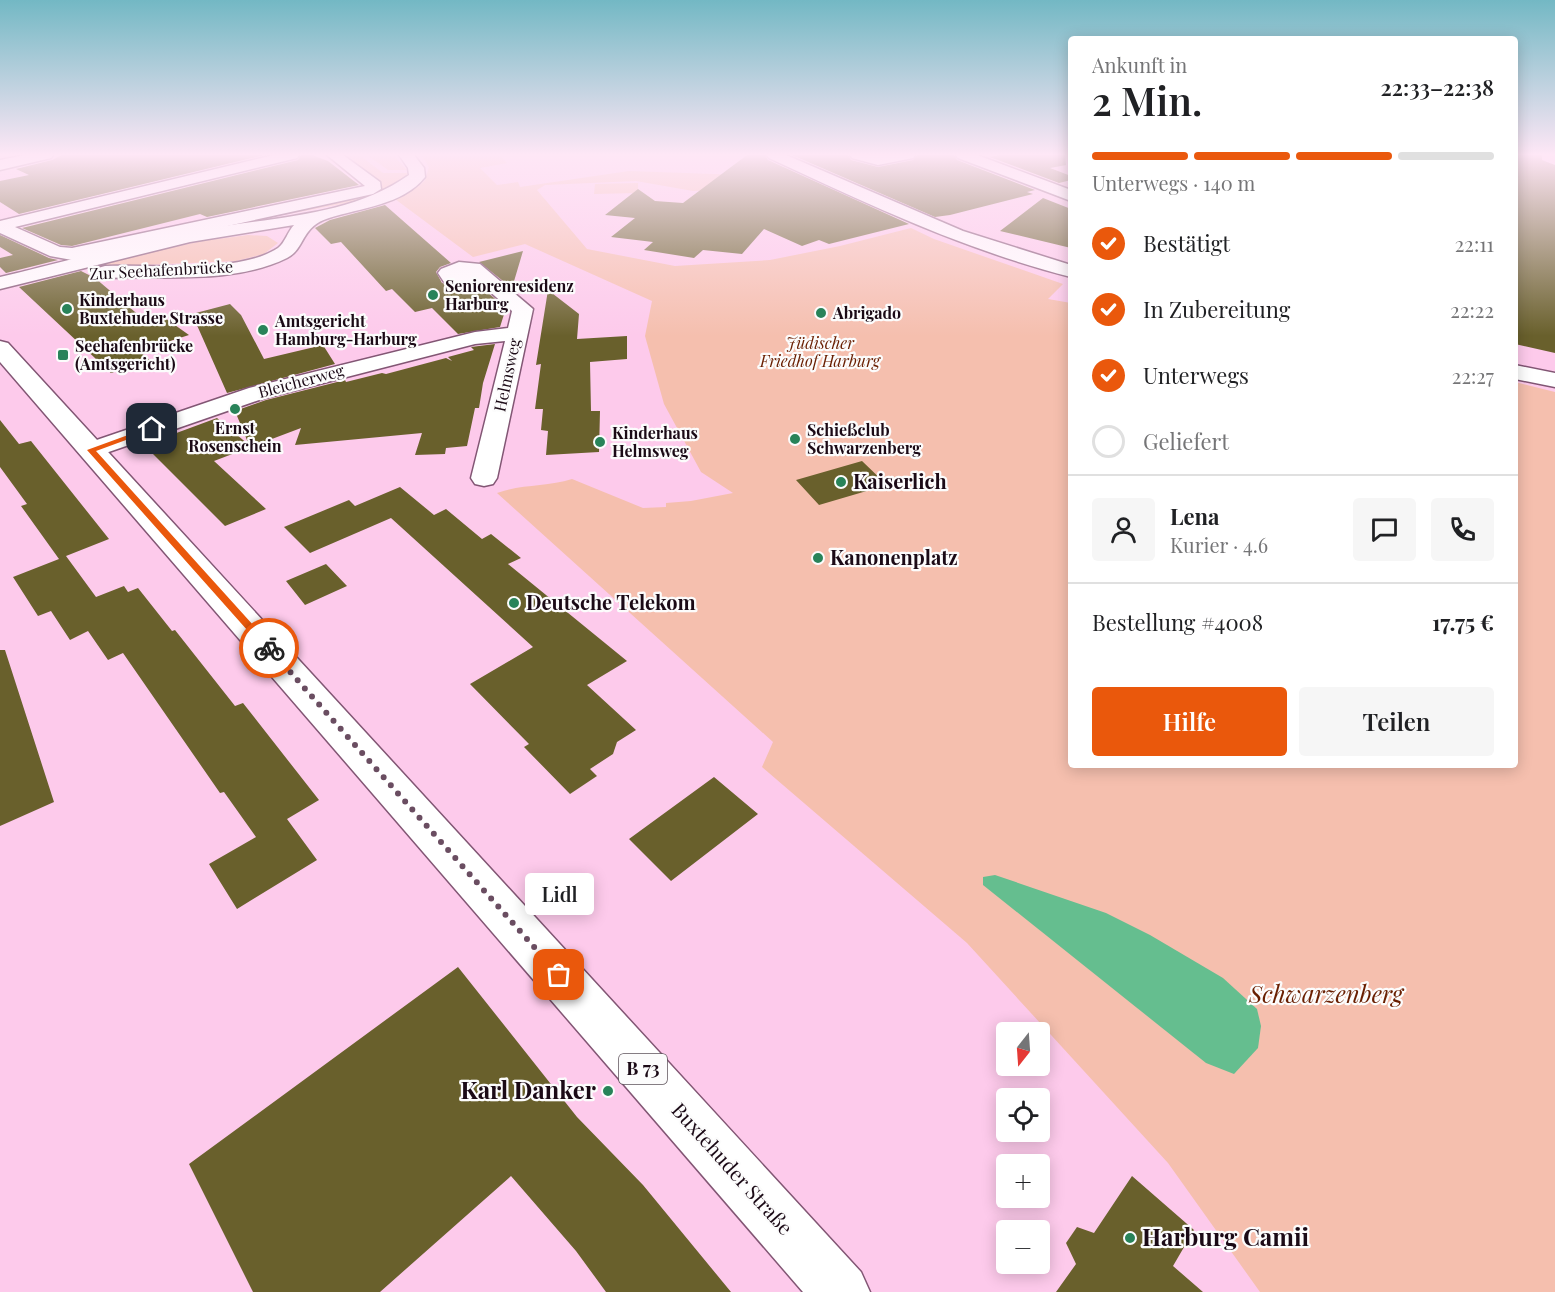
<!DOCTYPE html>
<html lang="de">
<meta charset="utf-8">
<style>
:root{--surface:#fff;--page:#f6f6f6;--text:#202124;--muted:#757577;--line:#e0e0e0;--accent:#ea580c}
body{margin:0;font-family:"Playfair Display",serif;background:var(--page);color:var(--text);height:100vh;display:flex;flex-direction:column;font-size:22px;white-space:nowrap}
*{box-sizing:border-box;margin:0}
p{font-size:20px;color:var(--muted)}
.icon{flex:none;width:33px;height:33px;fill:none;stroke:currentColor;stroke-width:2;stroke-linecap:round;stroke-linejoin:round}
.map{position:relative;flex:1;overflow:hidden}
.details{position:absolute;left:1068px;top:36px;width:450px;height:732px;display:flex;flex-direction:column;background:var(--surface);border-radius:6px;box-shadow:0 3px 15px #0003}
.details>*{flex:none}
.needle{width:39px;rotate:197deg}
.fabs{position:absolute;left:996px;top:1022px;display:grid;gap:12px}
.fabs a{display:grid;place-items:center;width:54px;height:54px;border-radius:6px;background:var(--surface);box-shadow:0 3px 15px #0003;font-size:30px}
.pin{position:absolute;display:grid;place-items:center;width:51px;height:51px;color:#fff;margin:-26px;border-radius:12px;box-shadow:0 3px 9px #0006}
.courier{position:absolute;display:grid;place-items:center;width:60px;height:60px;margin:-30px;border:4px solid #ea580c;border-radius:50%;background:#fff;color:#222;box-shadow:0 2px 8px #0007}
.bubble{position:absolute;height:42px;border-radius:6px;background:var(--surface);box-shadow:0 3px 15px #0003;font-size:20px;font-weight:600;line-height:42px;text-align:center}
.summary em{font-style:normal;font-weight:600}
.summary div{display:flex;flex-direction:column-reverse}
.summary{display:flex;align-items:center;justify-content:space-between;height:102px;padding:0 24px}
h1{font-size:39px;font-weight:600;line-height:45px}
.bar{display:grid;grid-template-columns:repeat(4,1fr);gap:9px 6px;align-content:center;height:72px;padding:0 24px}
.bar i{height:8px;border-radius:4px;background:var(--line)}
.bar .on{background:var(--accent)}
.bar p{grid-column:span 4}
.line{display:flex;align-items:center;gap:15px;padding:0 24px;border-top:2px solid var(--line)}
.line div{flex:1}
.round{display:grid;place-items:center;flex:none;width:63px;height:63px;border-radius:6px;background:var(--page)}
ol{padding:0 24px;list-style:none}
li{display:flex;align-items:center;gap:18px;height:66px}
li p{margin-inline-start:auto}
li .icon{padding:6px;border-radius:50%;background:var(--accent);color:#fff;stroke-width:4}
li:last-child{color:var(--muted)}
li i{width:33px;height:33px;border:3px solid var(--line);border-radius:50%}
.primary-button{display:flex;gap:12px;margin-top:auto;padding:12px 24px}
.primary-button a{flex:1;height:69px;border-radius:6px;background:var(--accent);color:#fff;font-size:24px;font-weight:600;line-height:69px;text-align:center}
.primary-button a+a{background:var(--page);color:var(--text)}
.map>svg:first-child{display:block}
.green{fill:#f5bfae}
.water{fill:#65be8f}
.building{fill:#69602c}
.lines{fill:none;stroke-linecap:round;stroke-linejoin:round}
.minor-casing{stroke:#825674;stroke-width:3}
.major-casing{stroke:#825674;stroke-width:3}
.minor{fill:#fff;fill-rule:evenodd}
.major{fill:#fff;fill-rule:evenodd}
.route{fill:#ea580c}
.done{stroke:#6a4d61;stroke-width:6;stroke-dasharray:0 10.8}
.poi-dot{fill:#298359;stroke:#fcfcfc;stroke-width:2}
.labels{text-anchor:middle;stroke-width:4.5;stroke-linejoin:round;paint-order:stroke}
.far-street-label{font-size:16px;fill:#1b0a16;stroke:#fcfcfc}
.far-poi-label{font-size:16px;font-weight:bold;fill:#1b0a16;stroke:#fcfcfc;text-anchor:start}
.far-park-label{font-size:16px;font-style:italic;fill:#691e00;stroke:#fcfcfc}
.shield{fill:#fcfcfc;stroke:#5e535b;stroke-width:1.5}
.shield-label{font-size:18px;font-weight:bold;fill:#1b0a16}
.poi-label{font-size:20px;font-weight:bold;fill:#1b0a16;stroke:#fcfcfc;text-anchor:start}
.street-label{font-size:20px;fill:#1b0a16;stroke:#fcfcfc}
.near-park-label{font-size:24px;font-style:italic;fill:#691e00;stroke:#fcfcfc}
.near-poi-label{font-size:24px;font-weight:bold;fill:#1b0a16;stroke:#fcfcfc;text-anchor:end}
</style>
<div class="map">
<svg width="1555" height="1292" viewBox="0 0 1555 1292">
<rect width="100%" height="100%" fill="#fdcaeb"/>
<path class="green" d="M341,155H359L383,173H408C400,190 374,196 357,201L215,228L381,186Z
M367,155H393L407,170H388Z
M421,155H500L507,163L480,168L497,185L518,182L520,187L629,171L742,175L727,190L693,191L636,181L545,185L537,190L587,249L675,266L770,260L840,246L911,228L934,239L1063,284L1048,299L1071,303V765H1515V382L1555,392V1292H1260L1168,1163L967,943L762,767L773,742L497,493C521,484 547,487 572,479L643,508L666,507V503L691,501L733,493L701,472L664,404L645,336L652,301L525,244L473,257L395,199L419,186L425,180L429,167Z
M638,183V193L594,194L595,184Z
M248,235L267,236L278,243L264,254L236,261L75,268L202,241Z"/>
<path class="water" d="M995,875L1106,913L1150,935L1223,978L1257,1009L1261,1026L1258,1048L1234,1074L1206,1063L983,885V877Z"/>
<path class="building" d="M62,155H264L19,214L0,202V181L29,175L16,169L52,160Z
M301,155H312L328,161L359,185L207,217L200,214L72,246L61,245L22,228L298,160Z
M747,155H765L768,160L909,224L829,244L819,240L802,246L764,229L742,254L703,250L694,258L644,250L653,242L611,237L635,218L605,215L638,189L655,201L683,203Z
M792,155H848L851,160L878,167L913,160L917,155H954L957,160L1035,190L1027,192L1033,194L950,215L935,217Z
M999,155H1065L1066,165L1050,168L1071,176V180L1059,183L990,157Z
M1515,155H1542V160L1555,165V353L1515,344Z
M1043,198L1071,209V248L1000,231Z
M385,205L451,263L440,267L436,272L442,283L487,292L506,308L500,327L458,334L432,308L415,312L392,289L386,291L341,242L331,244L315,228L330,220Z
M0,235L49,258L58,260L6,273L0,267V258L13,255L0,247Z
M523,251L512,288L479,262Z
M81,271L95,278L148,323L165,318L189,335L139,351L151,361L111,373L19,287Z
M548,290L579,314L577,339L627,336V359L590,362L591,411H600L599,452L546,455L548,431L541,430L543,409H535L541,364L536,365Z
M230,304L241,315L264,359L323,345L335,364L227,393L192,314Z
M495,344L483,383L479,408H475L467,446L446,448L445,454L415,455L422,433L295,445L301,428L214,461L266,509L225,526L144,445L217,418L249,445L235,411L266,400L345,380L346,382L382,373L386,374L446,358L452,361L448,357L474,350L471,347Z
M0,420L19,444L31,441L109,539L66,556L96,597L124,586L128,592L138,588L172,631L175,630L235,706L243,703L319,800L287,819L317,860L237,909L209,864L256,837L224,792L220,793L123,653L108,660L88,631L70,640L51,611L38,616L13,577L59,559L21,506L27,504L0,467Z
M862,461L887,485L819,505L796,480Z
M400,487L434,515L446,509L482,539L491,534L521,558L508,564L627,661L587,685L636,730L617,742L613,754L590,769L597,776L570,794L524,747L529,744L470,684L533,647L391,518L310,553L284,527L349,500L355,506Z
M326,564L347,586L305,605L286,581Z
M0,650H5L54,802L0,826Z
M714,777L758,814L671,881L629,839Z
M458,967L577,1117L643,1185L731,1292H606L576,1251L511,1176L380,1292H253L189,1164Z
M1132,1176L1194,1230L1173,1266L1203,1292H1056L1076,1264L1066,1243L1077,1227L1094,1233Z"/>
<g class="lines">
<defs>
<path id="minor" d="M25,155H53L51,158L0,170V160Z
M274,155H299L297,158L15,227L60,247L72,248L365,186L327,155H343L380,182L381,189L373,194L72,260L50,256L0,233V221Z
M767,155H786L963,231L1071,265V277C965,250 867,204 769,158Z
M850,155H915L913,158L878,165L852,158Z
M956,155H977L1071,190V201L958,158Z
M459,262L480,264L533,309L497,478L493,484L484,486L475,484L471,478L505,341L475,344L265,398L100,455L91,458L82,455L78,450L82,445L249,388L475,332L508,328L512,311L488,290L444,282L438,273L441,269Z
M1515,365L1555,373V387L1515,379Z"/>
<path id="major" d="M399,155H414L424,168L425,177C403,205 360,208 329,218C300,227 306,248 287,258C232,285 164,275 105,278L98,276L95,272L98,268L105,266C152,264 239,274 278,248C285,243 288,231 294,225L190,242L0,289V277L17,273C74,259 132,243 190,232C262,217 347,219 409,175L408,168Z
M0,341L8,343L861,1272L870,1292H803L0,362Z"/>
</defs>
<use href="#minor" class="minor-casing"/>
<use href="#major" class="major-casing"/>
<use href="#minor" class="minor"/>
<use href="#major" class="major"/>
</g>
<linearGradient id="sky" x2="0" y2="1"><stop stop-color="#73b8c4"/><stop offset="0.46" stop-color="#fee7f6"/><stop offset="1" stop-color="#fee7f6" stop-opacity="0"/></linearGradient>
<rect width="1555" height="336" fill="url(#sky)"/>
<path class="route" d="M150,427L156,429L96,451L272,646V650H265L87,450Z"/>
<g class="lines">
<path class="done" d="M269,648L559,975"/>
</g>
<g class="poi-dot">
<circle cx="433" cy="295" r="6"/>
<circle cx="67" cy="309" r="6"/>
<circle cx="821" cy="313" r="6"/>
<circle cx="263" cy="330" r="6"/>
<rect x="57" y="349" width="12" height="12" rx="3"/>
<circle cx="235" cy="409" r="6"/>
<circle cx="795" cy="439" r="6"/>
<circle cx="600" cy="442" r="6"/>
<circle cx="841" cy="482" r="6"/>
<circle cx="818" cy="558" r="6"/>
<circle cx="514" cy="603" r="6"/>
<circle cx="608" cy="1091" r="6"/>
<circle cx="1130" cy="1238" r="6"/>
</g>
<g class="labels">
<g class="far-street-label">
<text transform="translate(161 270) rotate(-3)" y="6">Zur Seehafenbrücke</text>
<text transform="translate(507 375) rotate(-78)" y="6">Helmsweg</text>
<text transform="translate(301 381) rotate(-15)" y="6">Bleicherweg</text>
</g>
<g class="far-poi-label">
<text x="445" y="292">Seniorenresidenz<tspan x="445" dy="18">Harburg</tspan></text>
<text x="79" y="306">Kinderhaus<tspan x="79" dy="18">Buxtehuder Strasse</tspan></text>
<text x="833" y="319">Abrigado</text>
<text x="275" y="327">Amtsgericht<tspan x="275" dy="18">Hamburg-Harburg</tspan></text>
<text x="75" y="352">Seehafenbrücke<tspan x="75" dy="18">(Amtsgericht)</tspan></text>
<text x="235" y="434" text-anchor="middle">Ernst<tspan x="235" dy="18">Rosenschein</tspan></text>
<text x="807" y="436">Schießclub<tspan x="807" dy="18">Schwarzenberg</tspan></text>
<text x="612" y="439">Kinderhaus<tspan x="612" dy="18">Helmsweg</tspan></text>
</g>
<g class="far-park-label">
<text x="820" y="349">Jüdischer<tspan x="820" dy="18">Friedhof Harburg</tspan></text>
</g>
<rect class="shield" x="619" y="1054" width="48" height="30" rx="4.5"/>
<g class="shield-label">
<text x="643" y="1075">B 73</text>
</g>
<g class="poi-label">
<text x="853" y="489">Kaiserlich</text>
<text x="830" y="565">Kanonenplatz</text>
<text x="526" y="610">Deutsche Telekom</text>
</g>
<g class="street-label">
<text transform="translate(732 1169) rotate(48)" y="7">Buxtehuder Straße</text>
</g>
<g class="near-park-label">
<text x="1326" y="1003">Schwarzenberg</text>
</g>
<g class="near-poi-label">
<text x="596" y="1099">Karl Danker</text>
<text x="1142" y="1246" text-anchor="start">Harburg Camii</text>
</g>
</g>
</svg>
<div class="fabs">
<a><svg class="needle" viewBox="-14 -14 28 28"><path d="M0-13l5 13h-10z" fill="#e53935"/><path d="M0 13l5-13h-10z" fill="#757577"/></svg></a>
<a><svg class="icon" aria-label="locate" viewBox="0 0 24 24"><circle cx="12" cy="12" r="6"/><path d="M12 2v4M12 18v4M2 12h4M18 12h4"/></svg></a>
<a>+</a>
<a>−</a>
</div>
<div class="pin" style="left:559px;top:975px;background:#ea580c"><svg class="icon" aria-label="bag" viewBox="0 0 24 24"><path d="M5 8h14l-1 12H6zM9 8a3 3 0 0 1 6 0"/></svg></div>
<div class="pin" style="left:152px;top:429px;background:#1f2937"><svg class="icon" aria-label="home" viewBox="0 0 24 24"><path d="M3 11l9-7 9 7M6 9v11h12V9"/></svg></div>
<div class="courier" style="left:269px;top:648px"><svg class="icon" aria-label="bike" viewBox="0 0 24 24"><circle cx="6" cy="16" r="4"/><circle cx="18" cy="16" r="4"/><path d="M6 16l4-8h5l3 8M10 8l3 8H6M13 5h3"/></svg></div>
<div class="bubble" style="left:525px;top:873px;width:69px">Lidl</div>
<section class="details">
<div class="summary"><div><h1>2 Min.</h1><p>Ankunft in</p></div><em>22:33–22:38</em></div>
<div class="bar"><i class="on"></i><i class="on"></i><i class="on"></i><i></i><p>Unterwegs · 140 m</p></div>
<ol>
<li><svg class="icon" aria-label="check" viewBox="0 0 24 24"><path d="M5 12l5 5 9-10"/></svg>Bestätigt<p>22:11</p></li>
<li><svg class="icon" aria-label="check" viewBox="0 0 24 24"><path d="M5 12l5 5 9-10"/></svg>In Zubereitung<p>22:22</p></li>
<li><svg class="icon" aria-label="check" viewBox="0 0 24 24"><path d="M5 12l5 5 9-10"/></svg>Unterwegs<p>22:27</p></li>
<li><i></i>Geliefert</li>
</ol>
<div class="line" style="height:108px"><a class="round"><svg class="icon" aria-label="person" viewBox="0 0 24 24"><circle cx="12" cy="8" r="4"/><path d="M4 21q1-7 8-7t8 7"/></svg></a><div><b>Lena</b><p>Kurier · 4.6</p></div><a class="round"><svg class="icon" aria-label="chat" viewBox="0 0 24 24"><path d="M4 5h16v11H9l-5 4z"/></svg></a><a class="round"><svg class="icon" aria-label="phone" viewBox="0 0 24 24"><path d="M5 4h4l2 5-3 2q2 4 5 5l2-3 5 2v4C11 20 4 13 5 4z"/></svg></a></div>
<div class="line" style="height:78px"><div>Bestellung #4008</div><b>17.75 €</b></div>
<div class="primary-button"><a>Hilfe</a><a>Teilen</a></div>
</section>
</div>
